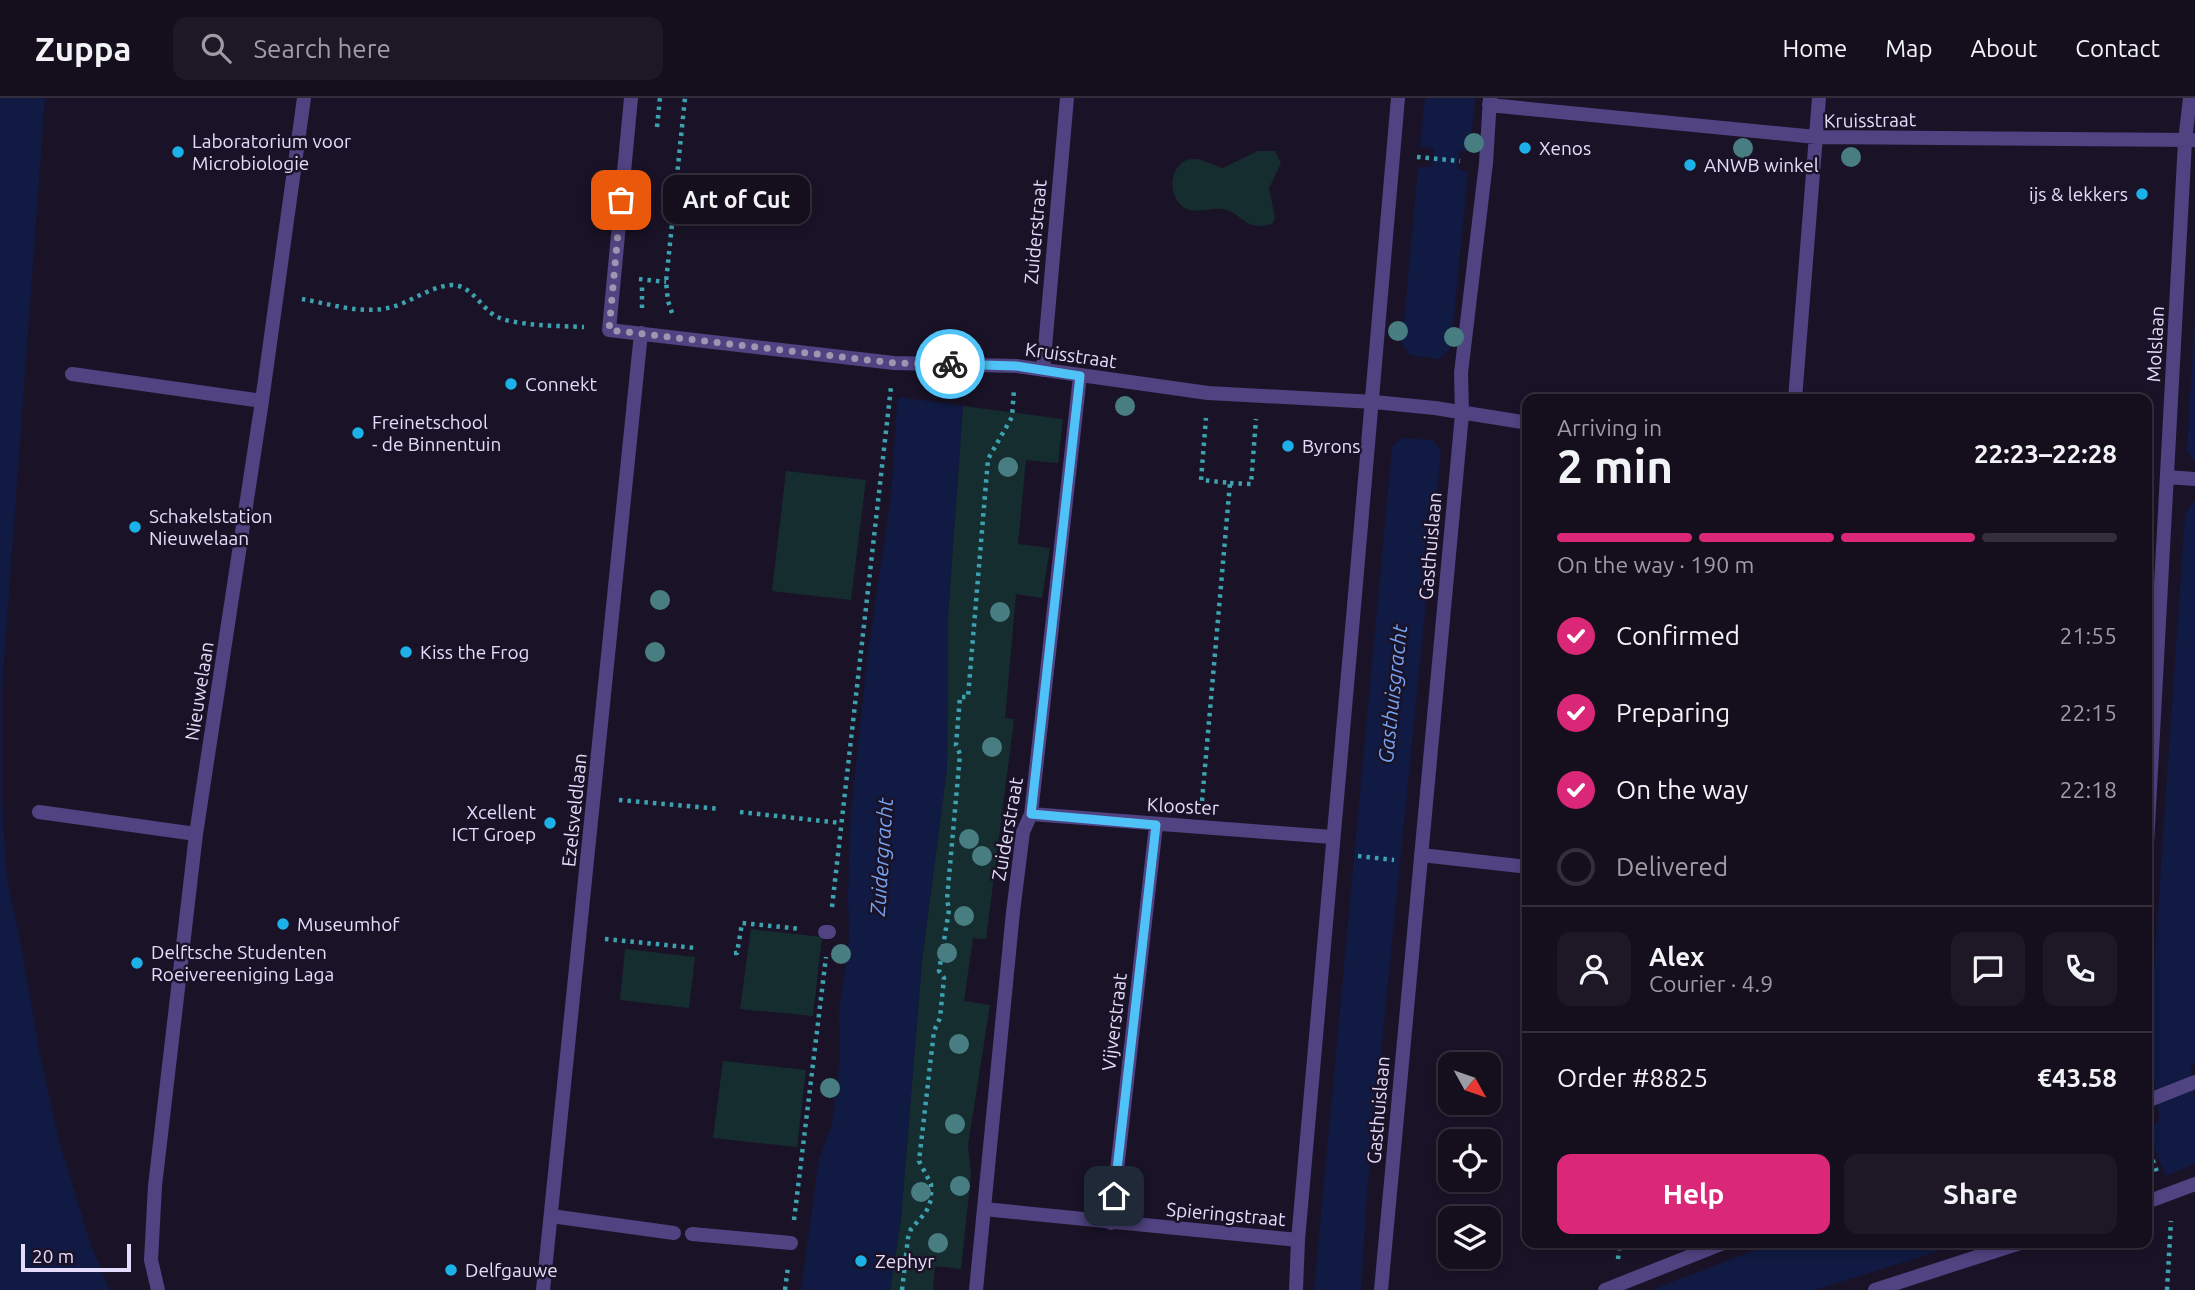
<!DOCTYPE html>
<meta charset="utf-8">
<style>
:root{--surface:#140e1d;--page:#1d1726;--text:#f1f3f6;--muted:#9d9ca4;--line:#332e3b;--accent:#db2777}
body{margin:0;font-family:Ubuntu,sans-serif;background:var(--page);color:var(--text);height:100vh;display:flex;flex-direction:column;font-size:26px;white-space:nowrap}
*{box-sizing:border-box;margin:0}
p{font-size:23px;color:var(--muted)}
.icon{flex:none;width:38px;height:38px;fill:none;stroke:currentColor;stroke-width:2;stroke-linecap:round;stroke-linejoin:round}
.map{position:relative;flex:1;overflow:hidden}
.side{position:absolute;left:1522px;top:296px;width:630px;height:854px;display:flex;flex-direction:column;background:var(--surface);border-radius:14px;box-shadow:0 4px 10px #0003,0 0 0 2px var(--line)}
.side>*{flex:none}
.needle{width:46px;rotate:130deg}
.tools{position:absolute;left:1438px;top:954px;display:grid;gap:14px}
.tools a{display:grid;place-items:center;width:63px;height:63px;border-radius:14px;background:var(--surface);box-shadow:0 4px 10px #0003,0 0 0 2px var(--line);font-size:35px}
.scale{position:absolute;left:21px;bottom:18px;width:110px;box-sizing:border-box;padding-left:7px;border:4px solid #e5dcfb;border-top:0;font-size:19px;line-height:24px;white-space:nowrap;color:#e5dcfb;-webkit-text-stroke:5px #1a1327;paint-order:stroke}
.pin{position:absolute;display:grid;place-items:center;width:60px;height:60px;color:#fff;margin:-30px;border-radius:14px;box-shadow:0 4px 10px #0006}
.courier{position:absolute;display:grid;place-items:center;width:70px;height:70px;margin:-35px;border:5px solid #4fc3f7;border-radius:50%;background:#fff;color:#222;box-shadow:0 2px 9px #0007}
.bubble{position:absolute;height:49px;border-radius:14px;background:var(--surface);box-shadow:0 4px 10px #0003,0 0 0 2px var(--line);font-size:23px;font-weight:700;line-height:49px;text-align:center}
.headline em{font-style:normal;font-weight:700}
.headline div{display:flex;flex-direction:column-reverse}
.headline{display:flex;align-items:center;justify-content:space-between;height:119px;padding:0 35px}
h1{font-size:46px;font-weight:700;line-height:52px}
.bar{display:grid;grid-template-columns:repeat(4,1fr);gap:10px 7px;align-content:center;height:84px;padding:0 35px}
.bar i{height:9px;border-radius:5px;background:var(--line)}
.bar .on{background:var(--accent)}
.bar p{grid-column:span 4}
.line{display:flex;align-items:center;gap:18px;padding:0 35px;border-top:2px solid var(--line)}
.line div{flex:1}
.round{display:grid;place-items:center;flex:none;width:74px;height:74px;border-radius:14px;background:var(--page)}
ol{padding:0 35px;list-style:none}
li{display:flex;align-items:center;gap:21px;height:77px}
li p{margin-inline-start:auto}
li .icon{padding:7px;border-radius:50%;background:var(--accent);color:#fff;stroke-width:4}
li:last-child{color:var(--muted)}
li i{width:38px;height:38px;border:4px solid var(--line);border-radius:50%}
.cta{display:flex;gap:14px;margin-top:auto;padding:14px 35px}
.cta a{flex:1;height:80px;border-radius:14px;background:var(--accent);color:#fff;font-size:28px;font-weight:700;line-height:80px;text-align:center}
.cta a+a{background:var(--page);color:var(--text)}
header{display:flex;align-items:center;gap:42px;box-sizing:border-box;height:98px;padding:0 35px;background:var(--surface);border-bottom:2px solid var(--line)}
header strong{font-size:33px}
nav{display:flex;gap:38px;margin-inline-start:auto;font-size:24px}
.search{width:490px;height:63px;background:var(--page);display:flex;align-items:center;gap:18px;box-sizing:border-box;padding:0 24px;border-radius:14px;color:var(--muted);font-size:26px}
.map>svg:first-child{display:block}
.green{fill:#162d30}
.water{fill:#101a42}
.pier{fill:#1a1327}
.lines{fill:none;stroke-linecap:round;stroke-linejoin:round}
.canal{stroke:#101a42;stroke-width:38}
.path{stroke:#3da2af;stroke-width:4.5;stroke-dasharray:3.5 5;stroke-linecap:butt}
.lane{stroke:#4f4381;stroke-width:14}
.street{stroke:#4f4381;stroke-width:14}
.tree{fill:#487e82}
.done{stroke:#9e96b1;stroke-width:7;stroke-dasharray:0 12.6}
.route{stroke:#4fc3f7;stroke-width:9}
.poi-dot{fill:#1cb1e8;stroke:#1a1327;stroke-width:2.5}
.labels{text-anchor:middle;stroke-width:5;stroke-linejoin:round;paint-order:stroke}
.street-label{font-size:19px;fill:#e5dcfb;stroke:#1a1327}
.poi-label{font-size:19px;fill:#e5dcfb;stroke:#1a1327;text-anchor:start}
.water-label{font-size:21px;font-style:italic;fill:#75a3f1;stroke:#1a1327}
</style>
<header>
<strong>Zuppa</strong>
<div class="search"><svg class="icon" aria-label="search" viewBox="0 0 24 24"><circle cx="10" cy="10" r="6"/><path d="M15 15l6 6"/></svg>Search here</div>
<nav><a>Home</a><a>Map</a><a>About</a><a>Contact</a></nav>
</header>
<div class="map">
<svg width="2195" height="1192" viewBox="0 0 2195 1192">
<rect width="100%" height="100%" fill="#1a1327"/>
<path class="green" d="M1258,53H1275L1281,65L1269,90L1275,120L1272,126C1243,134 1243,114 1222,111C1209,109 1192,118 1181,107C1166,94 1171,62 1193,61C1203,60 1213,68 1223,70Z
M963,308L1063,321L1058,365L1026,362L1018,446L1050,450L1042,500L1016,496L1005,620L1014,621L1013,630L986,841L973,840L964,903L990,907L968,1047L971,1077L961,1171L935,1168L933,1192H890L901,1120L922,862L947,670L948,517Z
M786,373L866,382L851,502L772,493Z
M751,831L822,839L813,918L740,911Z
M625,851L695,859L689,910L620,902Z
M723,963L806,972L797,1049L713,1040Z"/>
<path class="water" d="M0,0H45L2,591V706L7,780L22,852L39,951L58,1039L91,1148L110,1192H0Z
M1425,0H1475L1470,53H1459L1457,71L1468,74L1451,250L1439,261L1433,342L1441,354L1367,1096L1361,1192H1314L1392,349L1403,339L1410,257L1402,246L1418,69H1432L1434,51L1420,48Z
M2195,214V364L2187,352Z
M900,299L963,308L948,517L947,670L922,862L901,1120L890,1192H801L819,1060L832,1027L840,957L839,916L849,838L848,798L850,722L867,561L891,399L897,304Z
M2193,404H2195V964L2185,979L2160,982L2150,970V930L2185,417Z
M2195,1005V1066L2147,1086V1032L2159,1023L2163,1011Z
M1775,1144H1964V1145L1815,1192H1652Z"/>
<path class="pier" d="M1410,257L1439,261L1433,342L1403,340Z
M2147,1032L2166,1079L2152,1085L2147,1072Z"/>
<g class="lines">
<path class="canal" d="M2172,929L2170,959L2180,1033"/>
<path class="path" d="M657,29L660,0
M1417,59L1460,63
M639,181L666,184
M302,201C330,206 363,217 392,209C411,204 431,188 452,187C471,187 480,208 494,217C510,228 563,228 584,229
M642,210V187
M672,215L668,203L666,184L685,0
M1230,385L1251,386L1256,321
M619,702L720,711
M1202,703L1230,385L1201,382L1206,320
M740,714L841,725
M1358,758L1394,762
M832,809L891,289
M605,841L696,850
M734,855H737L742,825L801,831
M2147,1046L2157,1074
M794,1122L826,859
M1618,1161L1620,1144
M785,1192L788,1169
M902,1192L908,1140L911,1131L926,1114L931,1102V1086L919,1063L934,933L940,920L944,880L939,873L949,812L947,801L960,656L956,647L960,599H968L988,361L1012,319L1014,291
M2167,1192L2171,1123"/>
<path class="lane" d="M72,276L262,303
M39,714L196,736
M551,1118L674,1135
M692,1136L791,1145"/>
<path class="street" d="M631,0L609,232L894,265L1016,268L1208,295L1374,304L1435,310L1528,325
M1489,7L1816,39L2193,42
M1043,272L1067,0
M1795,301L1819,0
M2167,379L2195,381
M1031,716L1332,739
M2147,746L2185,43L2190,0
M1421,757L1528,769
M825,834H829
M2147,1003L2195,984
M2147,1104L2195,1086
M984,1111L1298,1142
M1111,1125L1156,727
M158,1192L151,1162L155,1088L196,736L262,303L304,0
M543,1192L641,235
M976,1192L1013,814L1023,734L1031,716L1080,278
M1296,1192L1298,1142C1330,761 1367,381 1398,0
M1381,1192L1462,316L1461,275L1486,65L1490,0
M1605,1192L1726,1144
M1875,1192L2023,1144"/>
</g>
<g class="tree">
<circle cx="1474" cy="45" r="10"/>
<circle cx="1743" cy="50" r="10"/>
<circle cx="1851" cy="59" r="10"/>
<circle cx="1398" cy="233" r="10"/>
<circle cx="1454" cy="239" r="10"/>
<circle cx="1125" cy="308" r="10"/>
<circle cx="1008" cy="369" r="10"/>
<circle cx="660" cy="502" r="10"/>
<circle cx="1000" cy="514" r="10"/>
<circle cx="655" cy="554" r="10"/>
<circle cx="992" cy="649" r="10"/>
<circle cx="969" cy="741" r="10"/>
<circle cx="982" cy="758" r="10"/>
<circle cx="964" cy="818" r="10"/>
<circle cx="947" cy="855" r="10"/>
<circle cx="841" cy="856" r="10"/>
<circle cx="959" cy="946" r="10"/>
<circle cx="830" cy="990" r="10"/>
<circle cx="955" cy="1026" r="10"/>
<circle cx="960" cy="1088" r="10"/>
<circle cx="921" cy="1094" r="10"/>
<circle cx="938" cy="1145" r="10"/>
</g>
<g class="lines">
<path class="done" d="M621,102L609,232L894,265L950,266"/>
<path class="route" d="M950,266L1016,268L1080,278L1031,716L1156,727L1114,1098"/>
</g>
<g class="poi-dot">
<circle cx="1525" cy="50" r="7"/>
<circle cx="178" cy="54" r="7"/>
<circle cx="1690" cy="67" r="7"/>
<circle cx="2142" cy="96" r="7"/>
<circle cx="511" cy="286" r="7"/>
<circle cx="358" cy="335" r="7"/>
<circle cx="1288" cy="348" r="7"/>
<circle cx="135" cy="429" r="7"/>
<circle cx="406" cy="554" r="7"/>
<circle cx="550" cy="725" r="7"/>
<circle cx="283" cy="826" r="7"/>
<circle cx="137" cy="865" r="7"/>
<circle cx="861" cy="1163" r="7"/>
<circle cx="451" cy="1172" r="7"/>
</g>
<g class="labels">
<g class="street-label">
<text transform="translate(1870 22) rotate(-1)" y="7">Kruisstraat</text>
<text transform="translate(1035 134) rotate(-85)" y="7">Zuiderstraat</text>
<text transform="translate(2155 246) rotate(-87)" y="7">Molslaan</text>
<text transform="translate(1071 257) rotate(8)" y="7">Kruisstraat</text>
<text transform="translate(1430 448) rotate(-85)" y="7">Gasthuislaan</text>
<text transform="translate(199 593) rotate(-81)" y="7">Nieuwelaan</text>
<text transform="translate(1183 708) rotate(3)" y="7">Klooster</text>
<text transform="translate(574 712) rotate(-84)" y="7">Ezelsveldlaan</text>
<text transform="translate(1007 731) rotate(-80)" y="7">Zuiderstraat</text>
<text transform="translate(1114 924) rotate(-83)" y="7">Vijverstraat</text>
<text transform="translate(1378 1012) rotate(-85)" y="7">Gasthuislaan</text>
<text transform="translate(1226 1116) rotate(5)" y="7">Spieringstraat</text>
</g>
<g class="poi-label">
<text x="192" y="50">Laboratorium voor<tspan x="192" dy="22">Microbiologie</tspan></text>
<text x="1539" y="57">Xenos</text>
<text x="1704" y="74">ANWB winkel</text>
<text x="2128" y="103" text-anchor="end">ijs &amp; lekkers</text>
<text x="525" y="293">Connekt</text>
<text x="372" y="331">Freinetschool<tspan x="372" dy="22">- de Binnentuin</tspan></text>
<text x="1302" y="355">Byrons</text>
<text x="149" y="425">Schakelstation<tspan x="149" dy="22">Nieuwelaan</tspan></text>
<text x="420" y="561">Kiss the Frog</text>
<text x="536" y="721" text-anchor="end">Xcellent<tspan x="536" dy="22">ICT Groep</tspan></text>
<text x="297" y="833">Museumhof</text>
<text x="151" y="861">Delftsche Studenten<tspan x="151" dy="22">Roeivereeniging Laga</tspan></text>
<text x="875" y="1170">Zephyr</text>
<text x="465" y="1179">Delfgauwe</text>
</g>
<g class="water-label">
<text transform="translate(1393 596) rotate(-84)" y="7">Gasthuisgracht</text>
<text transform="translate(882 759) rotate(-86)" y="7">Zuidergracht</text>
</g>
</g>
</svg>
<div class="tools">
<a><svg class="needle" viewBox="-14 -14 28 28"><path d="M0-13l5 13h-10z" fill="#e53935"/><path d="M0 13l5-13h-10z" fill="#9d9ca4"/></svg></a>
<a><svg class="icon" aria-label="locate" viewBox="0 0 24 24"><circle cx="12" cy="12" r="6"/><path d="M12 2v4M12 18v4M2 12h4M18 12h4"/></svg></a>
<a><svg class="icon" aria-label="layers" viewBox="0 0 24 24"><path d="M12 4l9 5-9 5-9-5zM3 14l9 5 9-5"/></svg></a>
</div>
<div class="scale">20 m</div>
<div class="pin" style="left:621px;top:102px;background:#ea580c"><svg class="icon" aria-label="bag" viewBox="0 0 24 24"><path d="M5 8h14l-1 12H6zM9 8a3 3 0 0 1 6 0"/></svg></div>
<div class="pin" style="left:1114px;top:1098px;background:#1f2937"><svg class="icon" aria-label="home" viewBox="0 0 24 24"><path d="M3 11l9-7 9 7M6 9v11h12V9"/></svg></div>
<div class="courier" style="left:950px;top:266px"><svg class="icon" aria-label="bike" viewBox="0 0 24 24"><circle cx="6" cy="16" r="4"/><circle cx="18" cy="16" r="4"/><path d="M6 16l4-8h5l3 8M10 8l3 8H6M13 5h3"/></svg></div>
<div class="bubble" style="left:663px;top:77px;width:147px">Art of Cut</div>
<section class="side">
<div class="headline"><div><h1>2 min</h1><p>Arriving in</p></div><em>22:23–22:28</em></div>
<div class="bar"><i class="on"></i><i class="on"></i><i class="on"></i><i></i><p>On the way · 190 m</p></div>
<ol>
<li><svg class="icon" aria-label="check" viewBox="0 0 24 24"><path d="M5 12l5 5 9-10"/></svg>Confirmed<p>21:55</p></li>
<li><svg class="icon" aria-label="check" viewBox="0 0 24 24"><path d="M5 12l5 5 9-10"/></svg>Preparing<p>22:15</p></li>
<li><svg class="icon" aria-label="check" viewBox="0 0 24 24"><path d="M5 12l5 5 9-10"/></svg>On the way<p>22:18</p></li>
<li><i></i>Delivered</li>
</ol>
<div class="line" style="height:126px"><a class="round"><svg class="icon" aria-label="person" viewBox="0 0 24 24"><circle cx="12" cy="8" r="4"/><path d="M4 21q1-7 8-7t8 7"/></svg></a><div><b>Alex</b><p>Courier · 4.9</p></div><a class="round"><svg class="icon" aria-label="chat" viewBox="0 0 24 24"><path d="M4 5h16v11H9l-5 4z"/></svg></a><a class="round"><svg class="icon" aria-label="phone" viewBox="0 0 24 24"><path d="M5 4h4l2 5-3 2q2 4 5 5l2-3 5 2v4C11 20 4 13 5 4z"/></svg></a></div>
<div class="line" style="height:91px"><div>Order #8825</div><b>€43.58</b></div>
<div class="cta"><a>Help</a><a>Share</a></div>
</section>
</div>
